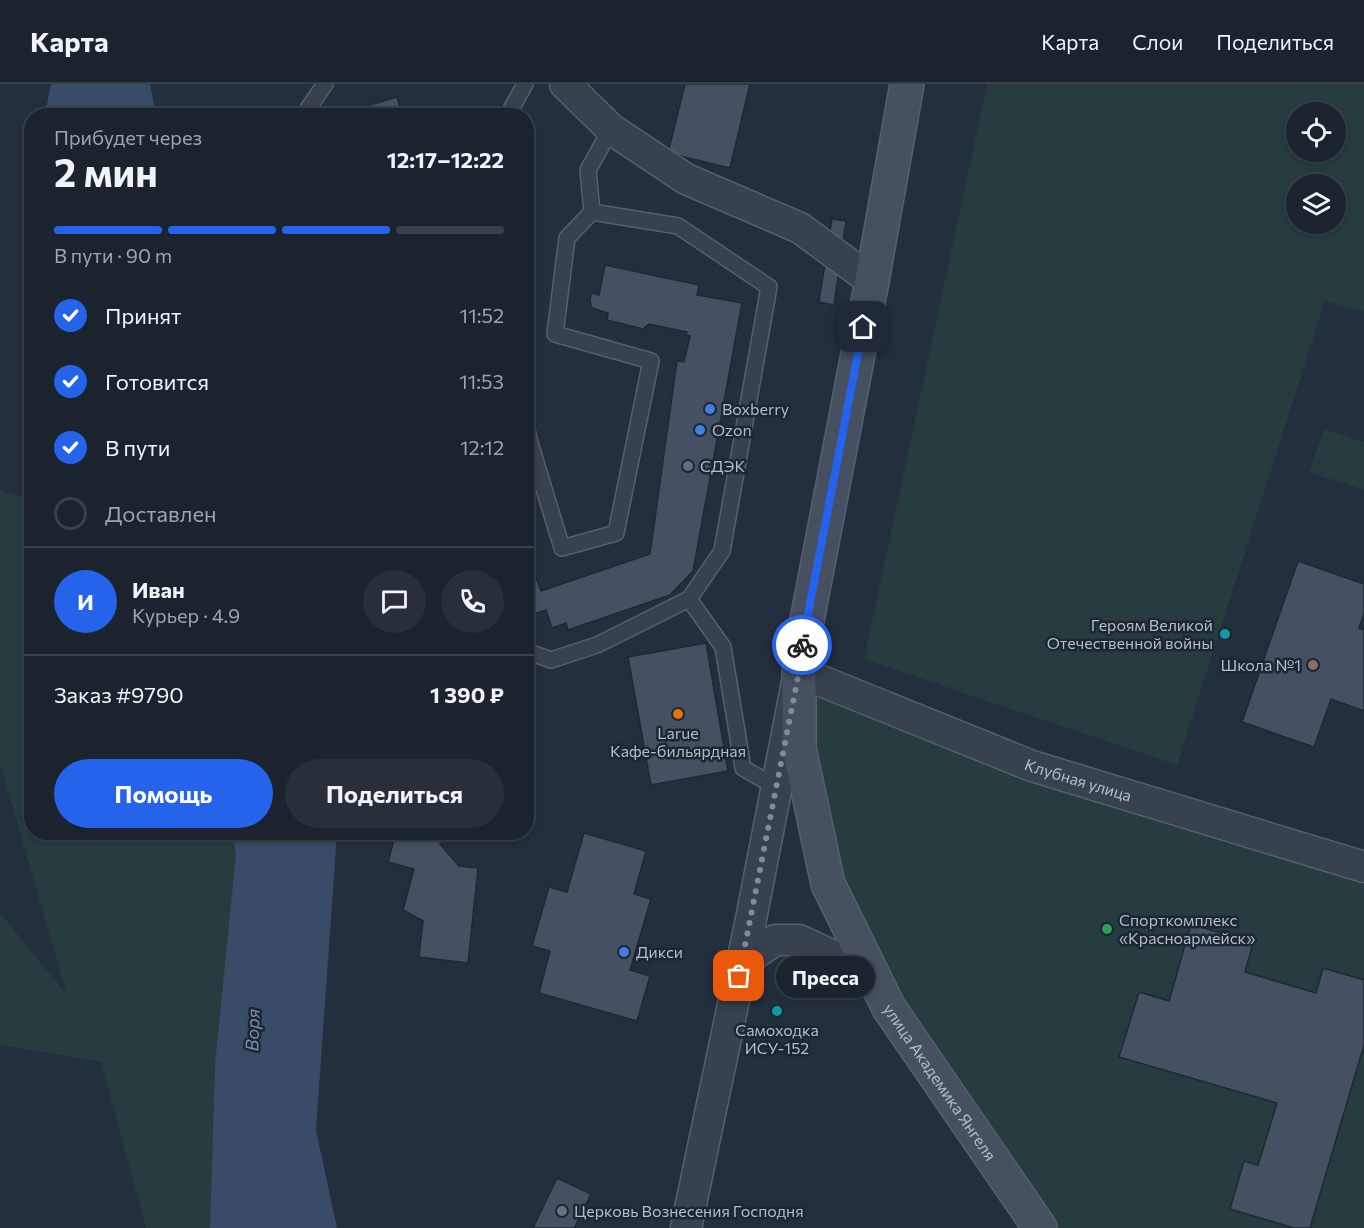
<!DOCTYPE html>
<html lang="ru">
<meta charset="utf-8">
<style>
:root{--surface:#1b232e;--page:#282f3a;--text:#f1f3f6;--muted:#a0a4aa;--line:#39404a;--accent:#2563eb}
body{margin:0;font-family:Commissioner,sans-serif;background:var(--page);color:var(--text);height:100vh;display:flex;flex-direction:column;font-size:22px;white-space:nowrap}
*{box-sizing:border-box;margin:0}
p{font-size:20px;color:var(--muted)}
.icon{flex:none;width:33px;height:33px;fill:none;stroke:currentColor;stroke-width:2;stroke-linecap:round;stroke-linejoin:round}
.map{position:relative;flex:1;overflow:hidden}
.details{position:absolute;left:24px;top:24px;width:510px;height:732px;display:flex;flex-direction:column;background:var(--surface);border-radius:24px;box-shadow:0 3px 9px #0003,0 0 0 2px var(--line)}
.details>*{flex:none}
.tools{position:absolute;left:1286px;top:18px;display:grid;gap:12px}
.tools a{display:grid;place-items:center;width:60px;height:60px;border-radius:50%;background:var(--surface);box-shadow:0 3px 9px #0003,0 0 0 2px var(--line);font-size:30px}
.pin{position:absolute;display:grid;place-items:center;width:51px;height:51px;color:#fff;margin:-26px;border-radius:12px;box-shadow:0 3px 9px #0006}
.courier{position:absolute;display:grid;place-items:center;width:60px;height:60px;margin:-30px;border:4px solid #2563eb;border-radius:50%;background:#fff;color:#222;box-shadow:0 2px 8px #0007}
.bubble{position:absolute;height:42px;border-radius:21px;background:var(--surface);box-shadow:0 3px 9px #0003,0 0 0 2px var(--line);font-size:20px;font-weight:700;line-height:42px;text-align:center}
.headline em{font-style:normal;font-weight:700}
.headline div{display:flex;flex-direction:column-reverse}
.headline{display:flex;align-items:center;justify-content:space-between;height:102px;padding:0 30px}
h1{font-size:39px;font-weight:700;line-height:45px}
.bar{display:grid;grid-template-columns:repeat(4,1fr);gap:9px 6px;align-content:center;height:72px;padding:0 30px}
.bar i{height:8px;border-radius:4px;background:var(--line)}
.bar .selected{background:var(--accent)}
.bar p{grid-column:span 4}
.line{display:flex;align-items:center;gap:15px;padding:0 30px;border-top:2px solid var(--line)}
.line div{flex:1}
.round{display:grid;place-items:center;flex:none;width:63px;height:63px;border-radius:32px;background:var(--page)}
ol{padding:0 30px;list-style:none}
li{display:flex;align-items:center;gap:18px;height:66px}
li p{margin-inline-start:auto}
li .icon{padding:6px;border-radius:50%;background:var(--accent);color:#fff;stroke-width:4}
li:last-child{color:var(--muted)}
li i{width:33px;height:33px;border:3px solid var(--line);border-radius:50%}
.button{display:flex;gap:12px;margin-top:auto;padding:12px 30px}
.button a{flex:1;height:69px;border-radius:36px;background:var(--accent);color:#fff;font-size:24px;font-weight:700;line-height:69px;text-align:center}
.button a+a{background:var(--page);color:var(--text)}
header{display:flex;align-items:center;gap:36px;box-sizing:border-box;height:84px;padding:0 30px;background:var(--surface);border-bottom:2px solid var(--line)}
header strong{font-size:28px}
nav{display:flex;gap:33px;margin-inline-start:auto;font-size:21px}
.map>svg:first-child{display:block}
.green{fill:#263c3f;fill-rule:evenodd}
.water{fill:#394c67}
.building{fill:#455162;stroke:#1f2835;stroke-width:1.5}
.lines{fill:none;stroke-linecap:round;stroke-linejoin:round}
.lane-casing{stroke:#565f6c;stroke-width:18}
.street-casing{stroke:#565f6c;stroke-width:33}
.secondary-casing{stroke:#565f6c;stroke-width:36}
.lane{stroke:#38414e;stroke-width:15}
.street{stroke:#38414e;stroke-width:30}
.secondary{stroke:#465061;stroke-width:33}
.done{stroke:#828b98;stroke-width:6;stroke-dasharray:0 10.8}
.route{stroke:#2563eb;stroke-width:8}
.shop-dot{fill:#3f7fe0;stroke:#1d2633;stroke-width:2}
.service-dot{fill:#5c6f8a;stroke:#1d2633;stroke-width:2}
.culture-dot{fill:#0f9aa8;stroke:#1d2633;stroke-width:2}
.education-dot{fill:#8d6e63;stroke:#1d2633;stroke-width:2}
.food-dot{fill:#e8710a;stroke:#1d2633;stroke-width:2}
.leisure-dot{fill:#2e9e5b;stroke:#1d2633;stroke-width:2}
.worship-dot{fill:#6b7280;stroke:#1d2633;stroke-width:2}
.labels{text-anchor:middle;stroke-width:5;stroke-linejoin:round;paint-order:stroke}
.poi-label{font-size:16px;fill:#b4bcc9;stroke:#1d2633;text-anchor:start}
.street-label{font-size:16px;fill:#b4bcc9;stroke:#1d2633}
.water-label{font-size:18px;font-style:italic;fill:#7c92b1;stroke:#1d2633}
</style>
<header>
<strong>Карта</strong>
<nav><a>Карта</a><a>Слои</a><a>Поделиться</a></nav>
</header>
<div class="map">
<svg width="1364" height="1144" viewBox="0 0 1364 1144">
<rect width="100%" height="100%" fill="#242f3e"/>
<path class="green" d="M987,0H1364V228L1325,217L1177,681L864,575ZM1335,28V68H1296V28ZM1335,100V140H1296V100Z
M1324,345L1364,358V406L1309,388Z
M0,406L31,416L32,748L231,749L236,769L215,980L210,1144H146L101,978L0,961V829L67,911L0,680Z
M799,588L1364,783V1144H1042L828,800Z"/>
<path class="water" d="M51,0H150L156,31H45Z
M231,749H337L316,1046L337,1144H210L215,980L236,769Z"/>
<path class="building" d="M685,0H750L730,84L668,69Z
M397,13L402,32H341L340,30Z
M832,135L846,137L834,221L819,218Z
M605,181L699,201L697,211L742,219L693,487L670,511L568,546L566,539L552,544L546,526L528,532L529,536L526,537V466L541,507L650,470L677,277L684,278L690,252L686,251L687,248L649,240L643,245L607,236L608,229L592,224L590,217L591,209L599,211Z
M1298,477L1364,500V529L1359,544L1364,546V627L1331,615L1314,663L1242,638Z
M706,559L728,687L651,701L628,573Z
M396,748H444L440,760L459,782L478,784L468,879L419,873L423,837L403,826L414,785L388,778Z
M584,749L646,767L634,810L651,815L630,886L650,892L637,937L539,909L550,867L532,862L549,803L567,808Z
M1191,840L1253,859L1245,888L1316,909L1323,884L1364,896V961L1310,1144H1294L1230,1125L1244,1077L1258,1081L1277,1019L1119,973L1139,908L1169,917Z
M557,1094L591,1110L574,1144H533Z"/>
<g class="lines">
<defs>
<path id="lane" d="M303,32L325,0
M503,32L509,29L525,0
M611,45L588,86L592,128L678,142L769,203L722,467L689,515L723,563L743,684L776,703
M526,342L530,359L526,360
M530,359L562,464L616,449L651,277L555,250L567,154L592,128
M526,567L551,576L597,561L689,515"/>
<g id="street">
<path d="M565,0L611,45L686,95L800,144L872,197"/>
<path d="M741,890L753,871L775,856H799L872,890"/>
<path id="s1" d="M686,1144L751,835L799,588L1032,682L1364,783"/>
</g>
<g id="secondary">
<path id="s2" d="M907,0L872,197L801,568L799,588V664L828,800L889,924L1040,1144"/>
</g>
</defs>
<use href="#lane" class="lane-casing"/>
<use href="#street" class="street-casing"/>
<use href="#secondary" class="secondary-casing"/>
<use href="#lane" class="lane"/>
<use href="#street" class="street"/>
<use href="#secondary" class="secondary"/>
</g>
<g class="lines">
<path class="done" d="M739,892L799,588L802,561"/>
<path class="route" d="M802,561L863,243"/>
</g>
<g class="shop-dot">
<circle cx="710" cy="325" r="6"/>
<circle cx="700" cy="346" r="6"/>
<circle cx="624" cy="868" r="6"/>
</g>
<circle class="service-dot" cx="688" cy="382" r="6"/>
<g class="culture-dot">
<circle cx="1225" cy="550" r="6"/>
<circle cx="777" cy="927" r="6"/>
</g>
<circle class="education-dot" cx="1313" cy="581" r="6"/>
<circle class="food-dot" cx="678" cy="630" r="6"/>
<circle class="leisure-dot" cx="1107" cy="845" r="6"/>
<circle class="worship-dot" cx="562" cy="1127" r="6"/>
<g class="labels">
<g class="poi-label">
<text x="722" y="331">Boxberry</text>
<text x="712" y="352">Ozon</text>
<text x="700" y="388">СДЭК</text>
<text x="1213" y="547" text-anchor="end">Героям Великой<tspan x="1213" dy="18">Отечественной войны</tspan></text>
<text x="1301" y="587" text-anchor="end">Школа №1</text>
<text x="678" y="655" text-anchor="middle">Larue<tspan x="678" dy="18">Кафе-бильярдная</tspan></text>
<text x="1119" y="842">Спорткомплекс<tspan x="1119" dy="18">«Красноармейск»</tspan></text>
<text x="636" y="874">Дикси</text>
<text x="777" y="952" text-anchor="middle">Самоходка<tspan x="777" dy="18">ИСУ-152</tspan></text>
<text x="574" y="1133">Церковь Вознесения Господня</text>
</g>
<g class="street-label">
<text dy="6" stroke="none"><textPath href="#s1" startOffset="867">Клубная улица</textPath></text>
<text dy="6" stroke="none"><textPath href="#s2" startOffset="1041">улица Академика Янгеля</textPath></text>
</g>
<g class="water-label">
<text transform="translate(253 946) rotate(-88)" y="6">Воря</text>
</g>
</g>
</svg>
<div class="tools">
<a><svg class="icon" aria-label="locate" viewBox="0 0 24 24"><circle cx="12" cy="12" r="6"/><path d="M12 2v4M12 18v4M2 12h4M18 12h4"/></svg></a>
<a><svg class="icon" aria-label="layers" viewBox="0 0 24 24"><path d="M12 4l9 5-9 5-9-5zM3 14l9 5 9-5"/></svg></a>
</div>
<div class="pin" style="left:739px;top:892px;background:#ea580c"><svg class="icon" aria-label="bag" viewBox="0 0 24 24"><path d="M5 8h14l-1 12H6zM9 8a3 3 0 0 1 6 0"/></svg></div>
<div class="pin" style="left:863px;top:243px;background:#1f2937"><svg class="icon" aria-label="home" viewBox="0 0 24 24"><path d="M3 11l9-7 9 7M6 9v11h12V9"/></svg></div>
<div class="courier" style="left:802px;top:561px"><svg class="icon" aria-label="bike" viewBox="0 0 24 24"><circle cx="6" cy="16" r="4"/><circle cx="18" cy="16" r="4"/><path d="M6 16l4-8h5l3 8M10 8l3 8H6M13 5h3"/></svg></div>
<div class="bubble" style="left:776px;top:872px;width:99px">Пресса</div>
<section class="details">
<div class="headline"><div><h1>2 мин</h1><p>Прибудет через</p></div><em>12:17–12:22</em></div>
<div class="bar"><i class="selected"></i><i class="selected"></i><i class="selected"></i><i></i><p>В пути · 90 m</p></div>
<ol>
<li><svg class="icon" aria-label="check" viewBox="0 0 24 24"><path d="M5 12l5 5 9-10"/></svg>Принят<p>11:52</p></li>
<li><svg class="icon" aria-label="check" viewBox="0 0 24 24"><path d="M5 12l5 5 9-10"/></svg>Готовится<p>11:53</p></li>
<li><svg class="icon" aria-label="check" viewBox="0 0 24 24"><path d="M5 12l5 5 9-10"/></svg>В пути<p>12:12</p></li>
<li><i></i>Доставлен</li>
</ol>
<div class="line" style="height:108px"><b class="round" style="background:var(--accent);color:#fff">И</b><div><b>Иван</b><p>Курьер · 4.9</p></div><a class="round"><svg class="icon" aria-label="chat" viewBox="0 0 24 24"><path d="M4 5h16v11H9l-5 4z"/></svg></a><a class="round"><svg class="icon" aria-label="phone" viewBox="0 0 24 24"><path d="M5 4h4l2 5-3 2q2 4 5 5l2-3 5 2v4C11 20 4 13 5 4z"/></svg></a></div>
<div class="line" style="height:78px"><div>Заказ #9790</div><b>1 390 ₽</b></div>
<div class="button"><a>Помощь</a><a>Поделиться</a></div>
</section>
</div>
